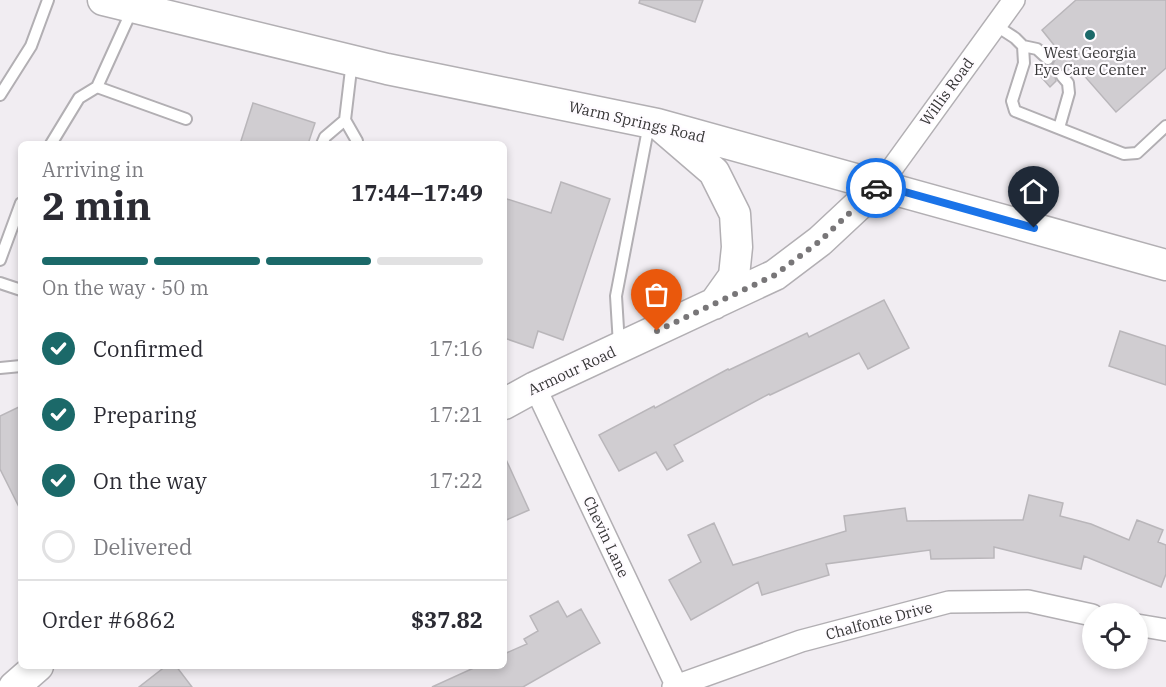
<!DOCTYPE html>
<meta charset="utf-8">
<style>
:root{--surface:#fff;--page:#f2f2f3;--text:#2b2b33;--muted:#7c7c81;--line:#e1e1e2;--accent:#1b6969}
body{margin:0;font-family:"IBM Plex Serif",serif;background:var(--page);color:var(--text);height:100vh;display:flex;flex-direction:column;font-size:22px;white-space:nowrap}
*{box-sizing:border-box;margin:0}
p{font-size:20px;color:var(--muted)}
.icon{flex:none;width:33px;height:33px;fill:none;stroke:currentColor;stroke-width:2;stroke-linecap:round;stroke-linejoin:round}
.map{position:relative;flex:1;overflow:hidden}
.panel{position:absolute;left:18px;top:141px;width:489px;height:528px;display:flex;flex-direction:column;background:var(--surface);border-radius:9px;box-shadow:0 3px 9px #0003}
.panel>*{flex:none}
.controls{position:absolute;left:1082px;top:603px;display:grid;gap:12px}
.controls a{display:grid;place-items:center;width:66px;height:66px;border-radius:50%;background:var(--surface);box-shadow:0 3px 9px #0003;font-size:30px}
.pin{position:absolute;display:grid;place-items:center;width:51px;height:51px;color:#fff;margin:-62px -26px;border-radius:50% 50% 50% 0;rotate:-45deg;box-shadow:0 0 6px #0007}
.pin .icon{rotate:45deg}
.courier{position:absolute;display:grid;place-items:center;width:60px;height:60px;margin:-30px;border:4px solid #1a73e8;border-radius:50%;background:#fff;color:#222;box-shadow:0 2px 8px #0007}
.overview em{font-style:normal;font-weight:800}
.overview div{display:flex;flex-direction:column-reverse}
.overview{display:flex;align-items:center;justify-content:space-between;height:102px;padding:0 24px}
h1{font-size:39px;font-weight:800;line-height:45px}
.bar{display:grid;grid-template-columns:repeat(4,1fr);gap:9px 6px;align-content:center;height:72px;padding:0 24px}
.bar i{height:8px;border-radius:4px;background:var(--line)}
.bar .active{background:var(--accent)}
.bar p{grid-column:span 4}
.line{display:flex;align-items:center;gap:15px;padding:0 24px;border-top:2px solid var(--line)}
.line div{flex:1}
ol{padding:0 24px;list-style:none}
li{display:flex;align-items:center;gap:18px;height:66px}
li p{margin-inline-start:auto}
li .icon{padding:6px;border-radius:50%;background:var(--accent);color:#fff;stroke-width:4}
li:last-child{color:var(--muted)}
li i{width:33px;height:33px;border:3px solid var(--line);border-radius:50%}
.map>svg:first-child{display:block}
.building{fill:#d0cdd1;stroke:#b9b6ba;stroke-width:1.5}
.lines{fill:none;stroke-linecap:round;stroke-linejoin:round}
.lane-casing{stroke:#b2afb3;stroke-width:14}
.street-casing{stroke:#b2afb3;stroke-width:24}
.secondary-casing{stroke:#b2afb3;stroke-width:33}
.lane{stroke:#fff;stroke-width:10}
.street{stroke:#fff;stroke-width:21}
.secondary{stroke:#fff;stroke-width:30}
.done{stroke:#787678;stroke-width:6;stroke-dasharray:0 10.8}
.route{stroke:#1a73e8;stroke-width:8}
.poi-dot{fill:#1b6969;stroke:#fefbff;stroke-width:2}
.labels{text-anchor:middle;stroke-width:4.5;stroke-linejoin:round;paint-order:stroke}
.poi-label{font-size:15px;fill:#373637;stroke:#fefbff}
.street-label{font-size:15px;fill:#373637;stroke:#fefbff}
</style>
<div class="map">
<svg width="1166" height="687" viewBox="0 0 1166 687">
<rect width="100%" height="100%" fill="#f1edf2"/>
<path class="building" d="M640,0H703L695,22L639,3Z
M1076,0H1166V68L1116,112L1074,64L1067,71L1061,69L1057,71L1055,77L1056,81L1050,87L1035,70L1042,64L1047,66L1053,64L1055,60L1053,54L1058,50L1042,30Z
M253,103L315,123L308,144H240Z
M561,182L610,199L563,340L538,331L533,348L504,338V198L551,213Z
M884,300L909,348L868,369L859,353L770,395L769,394L674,445L683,461L667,470L656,452L619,471L599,435L654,406L655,408L728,369L729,370L807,333L809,337Z
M1120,331L1166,346V385L1109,366Z
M21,406V511L0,469V416Z
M504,455L529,510L504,521Z
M1029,495L1063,503L1060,516L1091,524L1129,540L1137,520L1163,530L1158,542L1166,545V574L1161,587L1084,556L1081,569L994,547V558L931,559L930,550L826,564L829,575L762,595L758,582L691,620L669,580L701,562L688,535L714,523L733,565L846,531L844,516L905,508L907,521L1023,520Z
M558,601L567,617L581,609L600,643L523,687H432L478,666H504V654L527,644L524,639L538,631L530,616Z
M166,666H176L192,687H139Z"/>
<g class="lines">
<defs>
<path id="lane" d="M132,10L97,87L186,119
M995,25L1015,38L1023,46L1024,63L1012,101L1015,111L1124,154L1137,153L1166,126
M1023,46L1037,49L1048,59
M352,61L345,120L357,141V144
M0,95L31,46L48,0
M1059,128L1069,93L1068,83L1062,76
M51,144L79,98L97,87
M322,144L325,137L345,120
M0,260L21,203
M0,283L21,290
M619,345L616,296L649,124
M0,368L21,366"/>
<path id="street" d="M880,185L1014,0
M535,387L677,687
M1137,625L1166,630
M673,687L801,641L949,602L1028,601L1092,615"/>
<path id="secondary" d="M103,0L387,69L657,124L1166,265
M664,129L714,172L735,214L737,247L734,276L714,304
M504,404L535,387L775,275L820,241L880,185
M14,687L38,666"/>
</defs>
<use href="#lane" class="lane-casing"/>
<use href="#street" class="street-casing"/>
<use href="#secondary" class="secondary-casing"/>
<use href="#lane" class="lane"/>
<use href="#street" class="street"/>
<use href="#secondary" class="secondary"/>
</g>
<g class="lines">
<path class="done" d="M657,331L775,275L820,241L876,188"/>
<path class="route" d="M876,188L880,185L1034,228"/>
</g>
<circle class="poi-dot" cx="1090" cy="35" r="6"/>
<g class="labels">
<g class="poi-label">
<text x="1090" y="58">West Georgia<tspan x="1090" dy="17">Eye Care Center</tspan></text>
</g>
<g class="street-label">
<text transform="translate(947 92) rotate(-54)" y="5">Willis Road</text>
<text transform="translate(637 122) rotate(13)" y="5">Warm Springs Road</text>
<text transform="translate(572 371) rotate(-25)" y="5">Armour Road</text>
<text transform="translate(606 537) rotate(65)" y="5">Chevin Lane</text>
<text transform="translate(879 621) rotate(-15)" y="5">Chalfonte Drive</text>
</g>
</g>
</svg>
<div class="controls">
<a><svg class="icon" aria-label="locate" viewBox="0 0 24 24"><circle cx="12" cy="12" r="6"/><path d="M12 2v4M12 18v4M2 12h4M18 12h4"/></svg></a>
</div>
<div class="pin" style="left:657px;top:331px;background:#ea580c"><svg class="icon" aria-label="bag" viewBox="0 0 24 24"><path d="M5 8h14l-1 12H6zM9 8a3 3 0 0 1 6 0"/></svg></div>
<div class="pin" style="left:1034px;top:228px;background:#1f2937"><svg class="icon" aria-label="home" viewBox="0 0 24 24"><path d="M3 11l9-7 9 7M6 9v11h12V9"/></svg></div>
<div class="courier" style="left:876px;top:188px"><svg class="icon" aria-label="car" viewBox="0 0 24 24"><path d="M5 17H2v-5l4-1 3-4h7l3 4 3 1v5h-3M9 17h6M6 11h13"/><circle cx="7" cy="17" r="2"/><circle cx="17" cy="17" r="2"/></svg></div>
<section class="panel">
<div class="overview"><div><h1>2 min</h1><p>Arriving in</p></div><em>17:44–17:49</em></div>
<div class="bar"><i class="active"></i><i class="active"></i><i class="active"></i><i></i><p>On the way · 50 m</p></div>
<ol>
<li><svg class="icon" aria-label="check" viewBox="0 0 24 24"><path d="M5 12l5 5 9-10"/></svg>Confirmed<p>17:16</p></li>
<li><svg class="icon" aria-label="check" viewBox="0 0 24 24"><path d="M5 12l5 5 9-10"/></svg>Preparing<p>17:21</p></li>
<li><svg class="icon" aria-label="check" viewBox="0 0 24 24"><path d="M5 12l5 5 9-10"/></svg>On the way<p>17:22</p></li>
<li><i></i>Delivered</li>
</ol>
<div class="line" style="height:78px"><div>Order #6862</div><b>$37.82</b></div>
</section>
</div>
